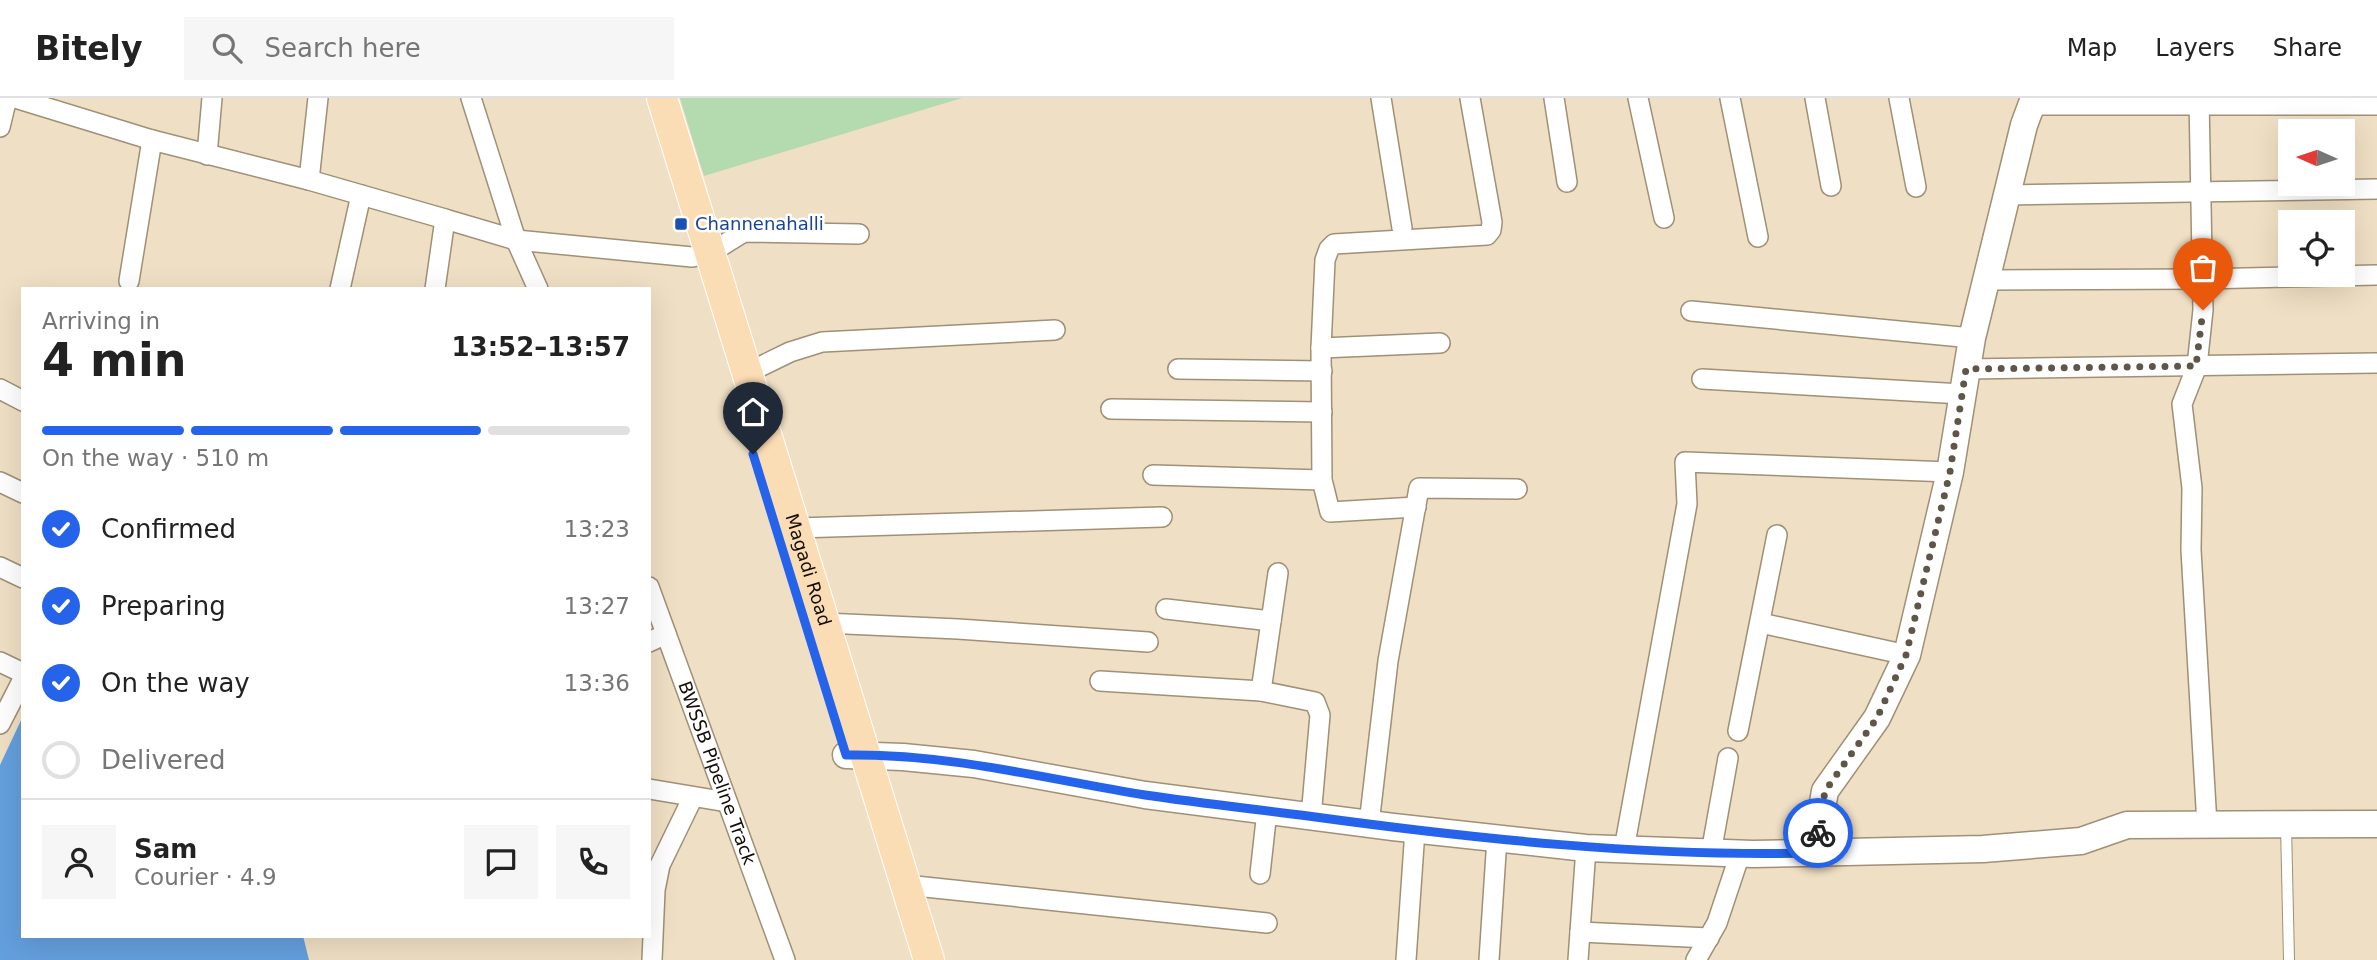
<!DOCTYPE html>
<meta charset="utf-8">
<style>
:root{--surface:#fff;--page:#f6f6f6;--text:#222;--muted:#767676;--line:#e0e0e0;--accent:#2563eb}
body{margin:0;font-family:"DejaVu Sans",sans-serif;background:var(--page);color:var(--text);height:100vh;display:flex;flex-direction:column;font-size:26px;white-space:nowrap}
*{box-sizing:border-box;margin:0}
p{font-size:23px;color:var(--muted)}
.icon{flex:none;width:38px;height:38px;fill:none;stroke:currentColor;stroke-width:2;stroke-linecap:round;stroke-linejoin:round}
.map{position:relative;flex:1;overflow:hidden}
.drawer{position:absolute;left:21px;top:189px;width:630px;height:651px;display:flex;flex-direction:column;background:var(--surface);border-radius:0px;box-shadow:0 7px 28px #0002}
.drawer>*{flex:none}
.needle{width:46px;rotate:273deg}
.controls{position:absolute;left:2278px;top:21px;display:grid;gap:14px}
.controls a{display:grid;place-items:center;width:77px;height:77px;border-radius:0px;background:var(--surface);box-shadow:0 7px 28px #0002;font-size:35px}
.pin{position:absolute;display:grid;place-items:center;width:60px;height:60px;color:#fff;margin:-72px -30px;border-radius:50% 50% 50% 0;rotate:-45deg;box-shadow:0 0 7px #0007}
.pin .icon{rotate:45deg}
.courier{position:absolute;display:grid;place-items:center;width:70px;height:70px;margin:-35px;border:5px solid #2563eb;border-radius:50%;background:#fff;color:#222;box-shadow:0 2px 9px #0007}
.head em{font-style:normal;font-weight:600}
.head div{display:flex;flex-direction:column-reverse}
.head{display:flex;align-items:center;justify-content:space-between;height:119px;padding:0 21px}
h1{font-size:46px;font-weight:600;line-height:52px}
.bar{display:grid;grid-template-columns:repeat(4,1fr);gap:10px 7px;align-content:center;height:84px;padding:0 21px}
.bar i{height:9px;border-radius:5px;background:var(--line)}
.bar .on{background:var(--accent)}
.bar p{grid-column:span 4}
.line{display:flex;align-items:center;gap:18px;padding:0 21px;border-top:2px solid var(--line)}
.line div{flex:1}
.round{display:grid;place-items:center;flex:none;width:74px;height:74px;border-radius:0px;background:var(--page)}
ol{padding:0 21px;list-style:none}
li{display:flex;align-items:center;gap:21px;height:77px}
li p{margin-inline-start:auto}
li .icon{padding:7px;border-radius:50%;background:var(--accent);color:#fff;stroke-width:4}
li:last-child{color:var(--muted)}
li i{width:38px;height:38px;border:4px solid var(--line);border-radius:50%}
header{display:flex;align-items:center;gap:42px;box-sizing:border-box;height:98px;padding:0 35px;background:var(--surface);border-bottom:2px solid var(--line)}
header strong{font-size:33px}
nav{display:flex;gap:38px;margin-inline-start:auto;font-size:24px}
.search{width:490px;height:63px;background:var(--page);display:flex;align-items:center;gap:18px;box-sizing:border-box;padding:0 24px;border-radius:0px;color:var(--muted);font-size:26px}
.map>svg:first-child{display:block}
.green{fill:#b3dbaf}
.water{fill:#649fdd}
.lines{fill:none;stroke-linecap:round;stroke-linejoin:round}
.lane-casing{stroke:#9f9076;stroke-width:12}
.street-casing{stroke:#9f9076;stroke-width:22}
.secondary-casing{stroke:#9f9076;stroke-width:29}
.primary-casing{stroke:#fff;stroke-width:32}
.lane{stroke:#fff;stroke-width:10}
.street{stroke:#fff;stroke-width:19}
.secondary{stroke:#fff;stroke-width:26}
.primary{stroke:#fbddb5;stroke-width:30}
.done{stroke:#605648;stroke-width:7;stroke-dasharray:0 12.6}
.route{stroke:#2563eb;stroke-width:9}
.transit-dot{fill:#1a4fb4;stroke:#fff;stroke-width:2.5}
.labels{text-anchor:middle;stroke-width:5;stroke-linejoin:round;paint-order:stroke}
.transit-label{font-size:18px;fill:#164399;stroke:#fff;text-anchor:start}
.street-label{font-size:18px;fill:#130d05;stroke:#fff}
</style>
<header>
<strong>Bitely</strong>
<div class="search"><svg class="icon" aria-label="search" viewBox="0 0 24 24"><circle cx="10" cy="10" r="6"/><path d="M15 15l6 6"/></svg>Search here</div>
<nav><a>Map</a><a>Layers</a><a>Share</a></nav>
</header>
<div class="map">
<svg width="2377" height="862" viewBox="0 0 2377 862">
<rect width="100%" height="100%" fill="#efdfc4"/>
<path class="green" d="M680,0H962L704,78Z"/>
<path class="water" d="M23,618V838H303L309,862H0V667Z"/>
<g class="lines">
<defs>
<path id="lane" d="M2286,727L2289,862"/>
<g id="street">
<path d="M15,0L152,42L309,82L445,121L435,191"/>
<path d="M471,0L516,142L538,191"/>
<path d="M1381,0L1402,130"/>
<path d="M1554,0L1567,84"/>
<path d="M1638,0L1664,120"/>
<path d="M1730,0L1758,139"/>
<path d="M1815,0L1831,88"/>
<path d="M1899,0L1916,89"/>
<path d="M2199,0L2203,212L2197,268L2182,306L2192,390L2191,452L2207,727"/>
<path d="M2032,7H2377"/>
<path d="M0,29L7,0"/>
<path d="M207,57L212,0"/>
<path d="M309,82L318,0"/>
<path d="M2007,97L2377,91"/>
<path d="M445,121L516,142L692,159L710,155L744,134L859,136"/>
<path d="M1987,182L2203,181L2377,177"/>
<path d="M129,183L152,42"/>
<path d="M340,191L361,97"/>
<path d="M1691,213L1972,240"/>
<path d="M1321,250L1440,245"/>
<path d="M1178,271L1322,273"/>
<path d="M1966,271L2377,265"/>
<path d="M747,275L790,254L822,244L1055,232"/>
<path d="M1702,281L1962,296"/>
<path d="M0,291L23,303"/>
<path d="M1111,311L1322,314"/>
<path d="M1153,377L1322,382"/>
<path d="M0,384L23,395"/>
<path d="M1416,409L1330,414L1322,382L1321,250L1325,162L1329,151L1334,146L1487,137L1491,132L1492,124L1470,0"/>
<path d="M797,430L1162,419"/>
<path d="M0,469L23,480"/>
<path d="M1278,475L1261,593L1315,604L1320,617L1311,719"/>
<path id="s1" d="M649,489L785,862"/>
<path d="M1166,511L1271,523"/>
<path d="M824,525L958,531L1148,544"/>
<path d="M1761,525L1907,557"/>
<path d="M649,544L666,536"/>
<path d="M0,564L23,575"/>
<path d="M1100,583L1261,593"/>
<path d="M0,626L23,581"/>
<path d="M1738,633L1777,437"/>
<path d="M649,691L727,704"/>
<path d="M1369,726L1388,563L1419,390L1517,391"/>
<path d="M1624,751L1687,406L1685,364L1950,374"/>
<path d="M1711,755L1728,660"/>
<path d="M1260,776L1267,713"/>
<path d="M906,787L1267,825"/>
<path d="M1580,834L1709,840"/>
<path d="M652,862L655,792L660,767L693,699"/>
<path d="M1406,862L1415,732"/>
<path d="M1489,862L1497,740"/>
<path d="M1578,862L1586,750"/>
<path d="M1696,862L1717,825L1740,756"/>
</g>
<path id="secondary" d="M846,657L903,659L974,666L1145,697L1393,729L1586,750L1753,756L1983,751L2081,743L2127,727L2377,726
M1814,755L1825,693L1877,620L1907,557L1950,374L1972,240L2024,27L2034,0"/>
<g id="primary">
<path id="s2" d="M662,0L929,862"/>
</g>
</defs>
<use href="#lane" class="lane-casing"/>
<use href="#street" class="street-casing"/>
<use href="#secondary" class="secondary-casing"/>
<use href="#primary" class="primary-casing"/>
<use href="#lane" class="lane"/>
<use href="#street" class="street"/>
<use href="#secondary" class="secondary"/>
<use href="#primary" class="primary"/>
</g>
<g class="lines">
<path class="done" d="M1818,735L1825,693L1877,620L1906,557L1950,374L1966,271L2196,268L2203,212"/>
<path class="route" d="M753,356L846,657C947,655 1046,681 1145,697C1199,705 1254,711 1308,718C1476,741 1645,759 1815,755L1818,735"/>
</g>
<rect class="transit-dot" x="674" y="119" width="14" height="14" rx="3.5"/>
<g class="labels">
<g class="transit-label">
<text x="695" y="132">Channenahalli</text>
</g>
<g class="street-label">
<text dy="6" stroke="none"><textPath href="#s2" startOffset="494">Magadi Road</textPath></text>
<text dy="6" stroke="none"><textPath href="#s1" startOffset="198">BWSSB Pipeline Track</textPath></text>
</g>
</g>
</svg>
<div class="controls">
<a><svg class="needle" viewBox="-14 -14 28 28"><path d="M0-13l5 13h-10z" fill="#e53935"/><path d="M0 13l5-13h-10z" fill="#767676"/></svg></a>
<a><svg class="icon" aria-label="locate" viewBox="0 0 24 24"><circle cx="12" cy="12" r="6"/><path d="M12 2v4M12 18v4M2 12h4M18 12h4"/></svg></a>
</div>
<div class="pin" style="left:2203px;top:212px;background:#ea580c"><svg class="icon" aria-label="bag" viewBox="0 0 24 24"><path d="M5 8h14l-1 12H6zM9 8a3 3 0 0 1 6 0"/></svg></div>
<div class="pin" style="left:753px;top:356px;background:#1f2937"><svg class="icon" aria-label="home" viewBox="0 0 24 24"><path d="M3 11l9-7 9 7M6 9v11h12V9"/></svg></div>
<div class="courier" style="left:1818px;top:735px"><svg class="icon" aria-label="bike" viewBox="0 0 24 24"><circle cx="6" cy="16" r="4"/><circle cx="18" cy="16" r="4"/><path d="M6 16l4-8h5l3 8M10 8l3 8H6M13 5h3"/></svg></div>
<section class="drawer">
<div class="head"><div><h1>4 min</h1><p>Arriving in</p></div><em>13:52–13:57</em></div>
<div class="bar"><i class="on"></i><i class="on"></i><i class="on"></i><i></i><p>On the way · 510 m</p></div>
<ol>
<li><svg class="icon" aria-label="check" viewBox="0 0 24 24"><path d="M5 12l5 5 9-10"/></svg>Confirmed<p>13:23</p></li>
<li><svg class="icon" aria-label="check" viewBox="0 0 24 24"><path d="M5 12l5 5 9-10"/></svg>Preparing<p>13:27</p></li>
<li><svg class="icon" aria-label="check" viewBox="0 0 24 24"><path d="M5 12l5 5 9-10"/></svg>On the way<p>13:36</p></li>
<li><i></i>Delivered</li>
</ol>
<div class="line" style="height:126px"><a class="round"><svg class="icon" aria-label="person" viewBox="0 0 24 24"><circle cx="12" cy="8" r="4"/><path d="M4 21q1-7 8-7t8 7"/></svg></a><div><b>Sam</b><p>Courier · 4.9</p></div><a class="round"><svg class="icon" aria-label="chat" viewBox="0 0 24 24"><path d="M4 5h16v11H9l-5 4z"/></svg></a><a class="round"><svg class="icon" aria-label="phone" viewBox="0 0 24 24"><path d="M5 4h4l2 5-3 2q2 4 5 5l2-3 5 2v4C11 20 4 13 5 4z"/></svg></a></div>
</section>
</div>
